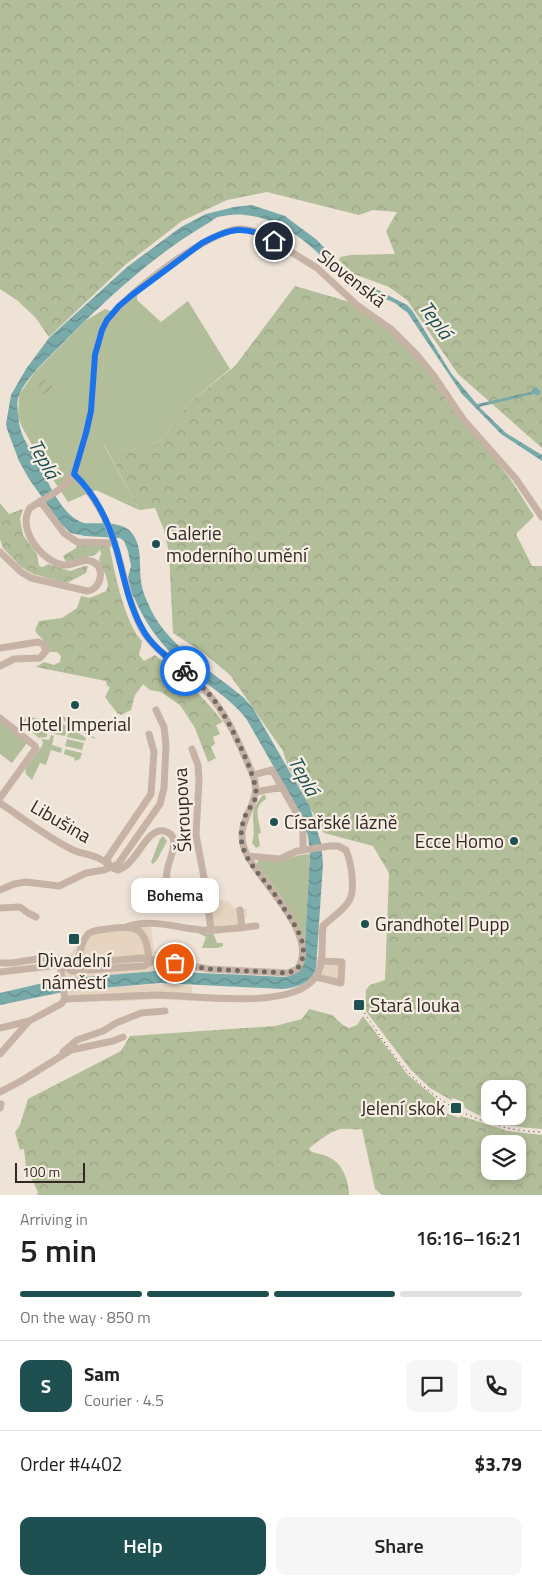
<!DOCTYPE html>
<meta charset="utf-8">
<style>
:root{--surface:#fff;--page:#f6f6f6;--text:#222;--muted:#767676;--line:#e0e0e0;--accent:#1e5051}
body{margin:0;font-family:"Titillium Web",sans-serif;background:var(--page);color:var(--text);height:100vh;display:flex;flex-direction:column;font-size:19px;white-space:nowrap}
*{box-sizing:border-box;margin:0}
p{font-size:16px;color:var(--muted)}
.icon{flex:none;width:28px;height:28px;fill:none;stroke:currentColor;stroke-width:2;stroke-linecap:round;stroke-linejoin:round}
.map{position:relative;height:1195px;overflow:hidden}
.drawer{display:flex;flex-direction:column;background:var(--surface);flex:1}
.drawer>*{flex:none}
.controls{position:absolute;left:481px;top:1080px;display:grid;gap:10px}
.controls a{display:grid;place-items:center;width:45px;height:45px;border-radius:10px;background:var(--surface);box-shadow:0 2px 8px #0003;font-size:25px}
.scale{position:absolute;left:15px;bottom:12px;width:70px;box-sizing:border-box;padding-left:5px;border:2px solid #322926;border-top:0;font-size:14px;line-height:18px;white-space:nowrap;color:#322926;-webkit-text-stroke:4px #f7eee4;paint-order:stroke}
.pin{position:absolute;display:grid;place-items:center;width:42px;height:42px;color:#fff;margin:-21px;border:2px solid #fff;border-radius:50%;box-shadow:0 1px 5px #0007}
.courier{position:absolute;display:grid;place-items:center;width:50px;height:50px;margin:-25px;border:4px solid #1a73e8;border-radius:50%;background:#fff;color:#222;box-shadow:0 1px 6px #0007}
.bubble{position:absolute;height:35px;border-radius:10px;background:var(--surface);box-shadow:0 2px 8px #0003;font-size:16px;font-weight:600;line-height:35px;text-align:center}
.overview em{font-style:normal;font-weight:600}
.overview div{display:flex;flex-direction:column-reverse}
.overview{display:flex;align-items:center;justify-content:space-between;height:85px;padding:0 20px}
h1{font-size:32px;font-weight:600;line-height:38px}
.bar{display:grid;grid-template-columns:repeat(4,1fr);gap:8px 5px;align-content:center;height:60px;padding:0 20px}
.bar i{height:6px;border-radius:4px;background:var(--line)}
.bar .on{background:var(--accent)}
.bar p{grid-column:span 4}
.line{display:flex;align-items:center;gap:12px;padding:0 20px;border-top:1px solid var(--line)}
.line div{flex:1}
.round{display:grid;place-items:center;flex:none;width:52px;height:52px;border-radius:10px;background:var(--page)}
.button{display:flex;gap:10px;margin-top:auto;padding:10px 20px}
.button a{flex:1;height:58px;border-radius:10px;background:var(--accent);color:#fff;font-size:20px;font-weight:600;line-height:58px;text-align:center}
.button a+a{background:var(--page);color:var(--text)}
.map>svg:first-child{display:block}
.green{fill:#b2bd99}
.forest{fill:url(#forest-crowns);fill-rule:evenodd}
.garden{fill:url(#garden-furrows)}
.plaza{fill:#e6d4c0}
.water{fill:url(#water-waves)}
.pier{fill:#efe3d8}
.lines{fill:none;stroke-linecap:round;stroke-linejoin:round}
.minor{stroke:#c6b3a5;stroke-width:7}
.rail{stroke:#322926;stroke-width:1;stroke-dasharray:1 4;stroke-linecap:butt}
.done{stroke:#746a64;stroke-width:5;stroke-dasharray:0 9}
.route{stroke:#1a73e8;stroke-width:6}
.poi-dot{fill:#1e5051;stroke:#f7eee4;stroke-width:2}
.labels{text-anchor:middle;stroke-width:4.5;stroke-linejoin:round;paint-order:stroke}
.street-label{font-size:19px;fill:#322926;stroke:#f7eee4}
.poi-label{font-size:19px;fill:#322926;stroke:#f7eee4;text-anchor:start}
.water-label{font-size:20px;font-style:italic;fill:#1e5051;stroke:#f7eee4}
</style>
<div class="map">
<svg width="542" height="1195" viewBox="0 0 542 1195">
<defs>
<pattern id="forest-crowns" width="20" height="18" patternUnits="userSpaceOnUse" patternTransform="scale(1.25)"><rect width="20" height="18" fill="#b2bd99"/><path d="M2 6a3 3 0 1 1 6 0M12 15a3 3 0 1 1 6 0" fill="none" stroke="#9aa284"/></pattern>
<pattern id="garden-furrows" width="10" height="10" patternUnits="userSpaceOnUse" patternTransform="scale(1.25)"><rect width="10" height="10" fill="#b2bd99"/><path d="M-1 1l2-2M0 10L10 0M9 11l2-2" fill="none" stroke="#9aa284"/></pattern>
<pattern id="water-waves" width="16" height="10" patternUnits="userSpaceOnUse" patternTransform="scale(1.25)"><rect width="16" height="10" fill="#79aaaa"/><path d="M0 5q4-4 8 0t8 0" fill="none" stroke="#648a8a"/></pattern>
</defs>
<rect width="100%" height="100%" fill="#efe3d8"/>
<path class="green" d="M137,295V300L161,322L188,301L230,369L190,402L160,441L131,451L104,445L139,510L96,490L68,502L42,463L22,427L18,417L19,395L34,373L85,321L105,309L116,313Z
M27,716L47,721V737L39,738L25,726L23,721Z
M63,716L75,722L96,739C89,738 73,725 64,721Z
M0,722L27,743L12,763L0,754Z
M59,723L68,726L65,736L54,734L56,724Z
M70,727L86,738L85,741L67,737Z
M51,735L54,736L52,745L62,748L61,753L51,750L46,765L40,763L32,780L26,774L25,769L42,746L43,742L41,739L49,740Z
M67,739L84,743L82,750L65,746Z
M65,749L82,753L80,759L74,761L75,758L64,754Z
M263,795H265L266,799C252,807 259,820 261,833L258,834L260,846L256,848L252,843C258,823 245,814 263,795Z
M163,836L167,841L166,843L157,860L153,864L151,862L160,839Z
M310,854L305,941L299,926L280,895L256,864L259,860L278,862L299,855Z
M199,931L207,934L213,933L217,943H223V946L217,948H202L206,937L198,933Z"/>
<path class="forest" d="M0,0H542V448L458,374L407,300L389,287L354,274L339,260L340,257L351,255L395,254L386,231L397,212L373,210L359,215L267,192L227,200L182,221L125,265L49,337L35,317L18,301L0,289Z
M295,286L353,303L400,336L513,483L534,516L516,534L532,566H542V1129C512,1127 492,1123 465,1108L463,1102L453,1098L451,1100L430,1088L411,1070L365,1010L366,990L370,985L385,980L389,873L373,846L324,833L288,767L283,751L230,675L205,654L173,633L169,553L164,530L155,508L139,510L104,444L131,451L160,441L190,402L235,366ZM490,1089H518V1116H490Z
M0,503L9,514L23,509L20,519L23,535L37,554L39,566L43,567L48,564L70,571L85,566H88L86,573L67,583L33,574L21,567L3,548L0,539Z
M79,543L109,544C114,570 124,622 142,641L139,655L144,661L155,655C180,677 203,695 223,722L216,725L220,734L213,737L215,744L211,747L216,758L208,762L195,728L180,705L161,692L150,690L143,684L135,695L131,710L121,715L117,713L105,697L110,687L107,686L106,681L36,667L44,662L54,665L60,662L61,656L57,652H49C48,640 39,639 35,630L39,621L62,618L77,608L81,596L90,598L106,591L108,585L106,576L99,560L101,554L100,550L95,555L66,562L63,556L76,548Z
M309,1009L332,1015L343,1025L349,1028L357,1025L363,1016L407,1074L444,1105L446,1107L444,1112L459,1118L461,1116L508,1131L542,1135V1195H382L375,1189L362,1129C355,1130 347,1128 341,1129C333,1130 314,1143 309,1149L312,1152C319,1154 326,1155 332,1159C343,1165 349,1182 349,1195H37L38,1192L26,1168L24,1149L20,1150L15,1132L20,1125L28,1099L121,1051L130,1036L275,1026L302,1019ZM490,1144H518V1171H490Z"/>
<path class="garden" d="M47,379L55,390L44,394L38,388L41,382Z"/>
<path class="plaza" d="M220,900L229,902L234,908L242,907V909H246L247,915V917L242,918L243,926L228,932L215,934L205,927L207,926L204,904Z
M150,921L154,950L157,951L155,971L60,979L58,971L49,960L51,955H67L71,953L87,931L101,927Z
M316,957L340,959L342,984L326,981L315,972Z
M155,984L192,986V1001L157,999L114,1002L97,1000L80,1002L69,1000L68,991Z"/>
<path class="water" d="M252,205L285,216L317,240L351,276L407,305L412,310L451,373L477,404L531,392L532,389L536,387L541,392L538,395L533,394L479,407L506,433L542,455V461L501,434L462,394L407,312C403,310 399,306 395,303C382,296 365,295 352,287C344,281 336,270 328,263C306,240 278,218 245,215C237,214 226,215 218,217C214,218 210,223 205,225C151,257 102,303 58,348C44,362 27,377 19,395C17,400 17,408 18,414C20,443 33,448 43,471C50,488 65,518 84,523C97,524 118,521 129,530C143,543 139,564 141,581C142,591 147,601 151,610C169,647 212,671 243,697L253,708L310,807L321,843L323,864L316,968C312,983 296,988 282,989L160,983L68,991L0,1005V993L60,979L156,971L286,977L301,969L304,960L310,854L308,836L299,811L247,720C234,702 216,691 198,677C170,655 148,631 134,597L132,596L128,577L131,566L128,551L124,541L120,538L85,536L71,533L61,524L29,479L19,461L7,429L6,424L11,395L26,369L49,338L127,267L181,227L206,214L234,207Z"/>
<path class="pier" d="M333,254L339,260L330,269L325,263Z"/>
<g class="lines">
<path class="minor" d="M40,501L64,533L77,542L115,543
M0,552L21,572L31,578L87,591C102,590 106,565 91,561C82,558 73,566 64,565C43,563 16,529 30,508C43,499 64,490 72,476C77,469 78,459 81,451C85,435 90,419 92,403C94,379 93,355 101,332C112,302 207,231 239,229C248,228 256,232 264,235L317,268L357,305L391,329L417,355L434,376L463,419L516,479L542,517
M0,648L38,642L43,644L46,651L40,658L14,659L0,666
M0,718L35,746L36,748L0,798
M192,749L198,765L199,780L196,835L205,883L211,930
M253,775L272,770L300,819L303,833V850
M256,792L282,787
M0,803C24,819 47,837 73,850C84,855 100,855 108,865
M110,867L118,870C137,865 146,827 164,831C189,837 158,870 169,884L207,900
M110,867L107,859L151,794L154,752L149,734
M0,890L14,884L26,882L59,886L86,873L104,870L118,864L160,804L164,788L166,745L164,727L156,710
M0,908L20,907L28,913L36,917
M240,910L242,928
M126,927C152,918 176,928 202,930C221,931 238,928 256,926
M0,963H12L50,957L60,965
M78,963C80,953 81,942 88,934C93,930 101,930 107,929C136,925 146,926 149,959
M60,965L65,999
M63,965L72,971L144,966L155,960
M0,972L60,965L142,958L209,969L288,973L297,969C321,937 261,883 247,855C229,819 267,805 252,773C239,743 226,711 203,688C184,668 155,653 141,628C128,601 124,573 115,545C107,519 93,493 73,474
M316,977L341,983L342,962L321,961
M65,999C95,998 126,996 156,995C193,995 290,1011 315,978C325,965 321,942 323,926C331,918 343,911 349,901C356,890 351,862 346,850L338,846H330L297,851L280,859L248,856
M0,1028L29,1021
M63,1052L77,1040L103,1031L116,1023L141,1013L165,1011
M0,1054L29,1021L61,1004L65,999
M0,1092L21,1081L71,1050L113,1041L123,1037
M0,1108L1,1104"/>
<path class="rail" d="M359,1005C375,1028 390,1053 409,1073C444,1109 492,1131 542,1132"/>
</g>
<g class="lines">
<path class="done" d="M175,963L209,969L288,973L297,969C314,947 293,923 281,904C270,884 247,866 242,844C240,834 242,823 246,814C250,807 256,801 256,794C257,776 228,719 217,704C208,691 196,681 185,671"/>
<path class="route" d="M185,671C170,659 151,646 142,628C128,603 124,577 117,551C109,523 95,494 74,474L86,433L91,411L95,355L102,330L107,320L119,306L132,295L202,243C230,228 245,224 274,241"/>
</g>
<g class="poi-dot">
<circle cx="156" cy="544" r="5"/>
<circle cx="75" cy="705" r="5"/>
<circle cx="274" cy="822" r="5"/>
<circle cx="514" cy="841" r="5"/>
<circle cx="365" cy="924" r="5"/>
<rect x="68" y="933" width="12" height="12" rx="2.5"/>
<rect x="353" y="999" width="12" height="12" rx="2.5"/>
<rect x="450" y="1102" width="12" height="12" rx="2.5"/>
</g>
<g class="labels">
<g class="street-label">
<text transform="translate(352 278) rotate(38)" y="7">Slovenská</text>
<text transform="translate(182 810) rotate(-93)" y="7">Škroupova</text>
<text transform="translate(61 821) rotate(30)" y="7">Libušina</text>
</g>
<g class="poi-label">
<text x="166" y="540">Galerie<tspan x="166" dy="22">moderního umění</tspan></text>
<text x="75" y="731" text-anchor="middle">Hotel Imperial</text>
<text x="284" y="829">Císařské lázně</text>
<text x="504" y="848" text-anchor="end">Ecce Homo</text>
<text x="375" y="931">Grandhotel Pupp</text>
<text x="74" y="967" text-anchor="middle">Divadelní<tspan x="74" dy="22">náměstí</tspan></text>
<text x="370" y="1012">Stará louka</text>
<text x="445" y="1115" text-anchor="end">Jelení skok</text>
</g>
<g class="water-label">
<text transform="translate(436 320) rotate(54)" y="7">Teplá</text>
<text transform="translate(44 459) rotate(61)" y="7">Teplá</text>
<text transform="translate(304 776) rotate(61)" y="7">Teplá</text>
</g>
</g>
</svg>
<div class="controls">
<a><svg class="icon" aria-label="locate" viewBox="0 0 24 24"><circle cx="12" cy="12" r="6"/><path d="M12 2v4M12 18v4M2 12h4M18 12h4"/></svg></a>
<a><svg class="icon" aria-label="layers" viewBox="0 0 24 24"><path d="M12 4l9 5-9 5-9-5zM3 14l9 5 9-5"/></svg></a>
</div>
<div class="scale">100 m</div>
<div class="pin" style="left:175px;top:963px;background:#ea580c"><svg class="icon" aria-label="bag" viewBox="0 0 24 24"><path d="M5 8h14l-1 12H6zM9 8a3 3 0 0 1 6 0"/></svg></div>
<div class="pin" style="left:274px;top:241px;background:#1f2937"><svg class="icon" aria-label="home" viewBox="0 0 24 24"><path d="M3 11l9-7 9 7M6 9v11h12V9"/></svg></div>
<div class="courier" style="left:185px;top:671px"><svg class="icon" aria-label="bike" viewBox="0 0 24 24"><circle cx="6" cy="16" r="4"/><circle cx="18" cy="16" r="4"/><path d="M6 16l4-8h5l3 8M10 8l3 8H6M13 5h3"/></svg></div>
<div class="bubble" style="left:131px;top:878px;width:88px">Bohema</div>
</div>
<section class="drawer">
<div class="overview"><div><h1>5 min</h1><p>Arriving in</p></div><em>16:16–16:21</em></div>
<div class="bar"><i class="on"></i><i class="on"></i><i class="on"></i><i></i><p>On the way · 850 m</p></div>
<div class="line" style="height:90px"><b class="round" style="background:var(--accent);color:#fff">S</b><div><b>Sam</b><p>Courier · 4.5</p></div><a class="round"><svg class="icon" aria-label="chat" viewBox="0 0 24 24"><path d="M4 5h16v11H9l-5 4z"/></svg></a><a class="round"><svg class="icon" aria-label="phone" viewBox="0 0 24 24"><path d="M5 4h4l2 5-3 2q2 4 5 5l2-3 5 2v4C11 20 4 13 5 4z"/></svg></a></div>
<div class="line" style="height:65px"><div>Order #4402</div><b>$3.79</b></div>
<div class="button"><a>Help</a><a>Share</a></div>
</section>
